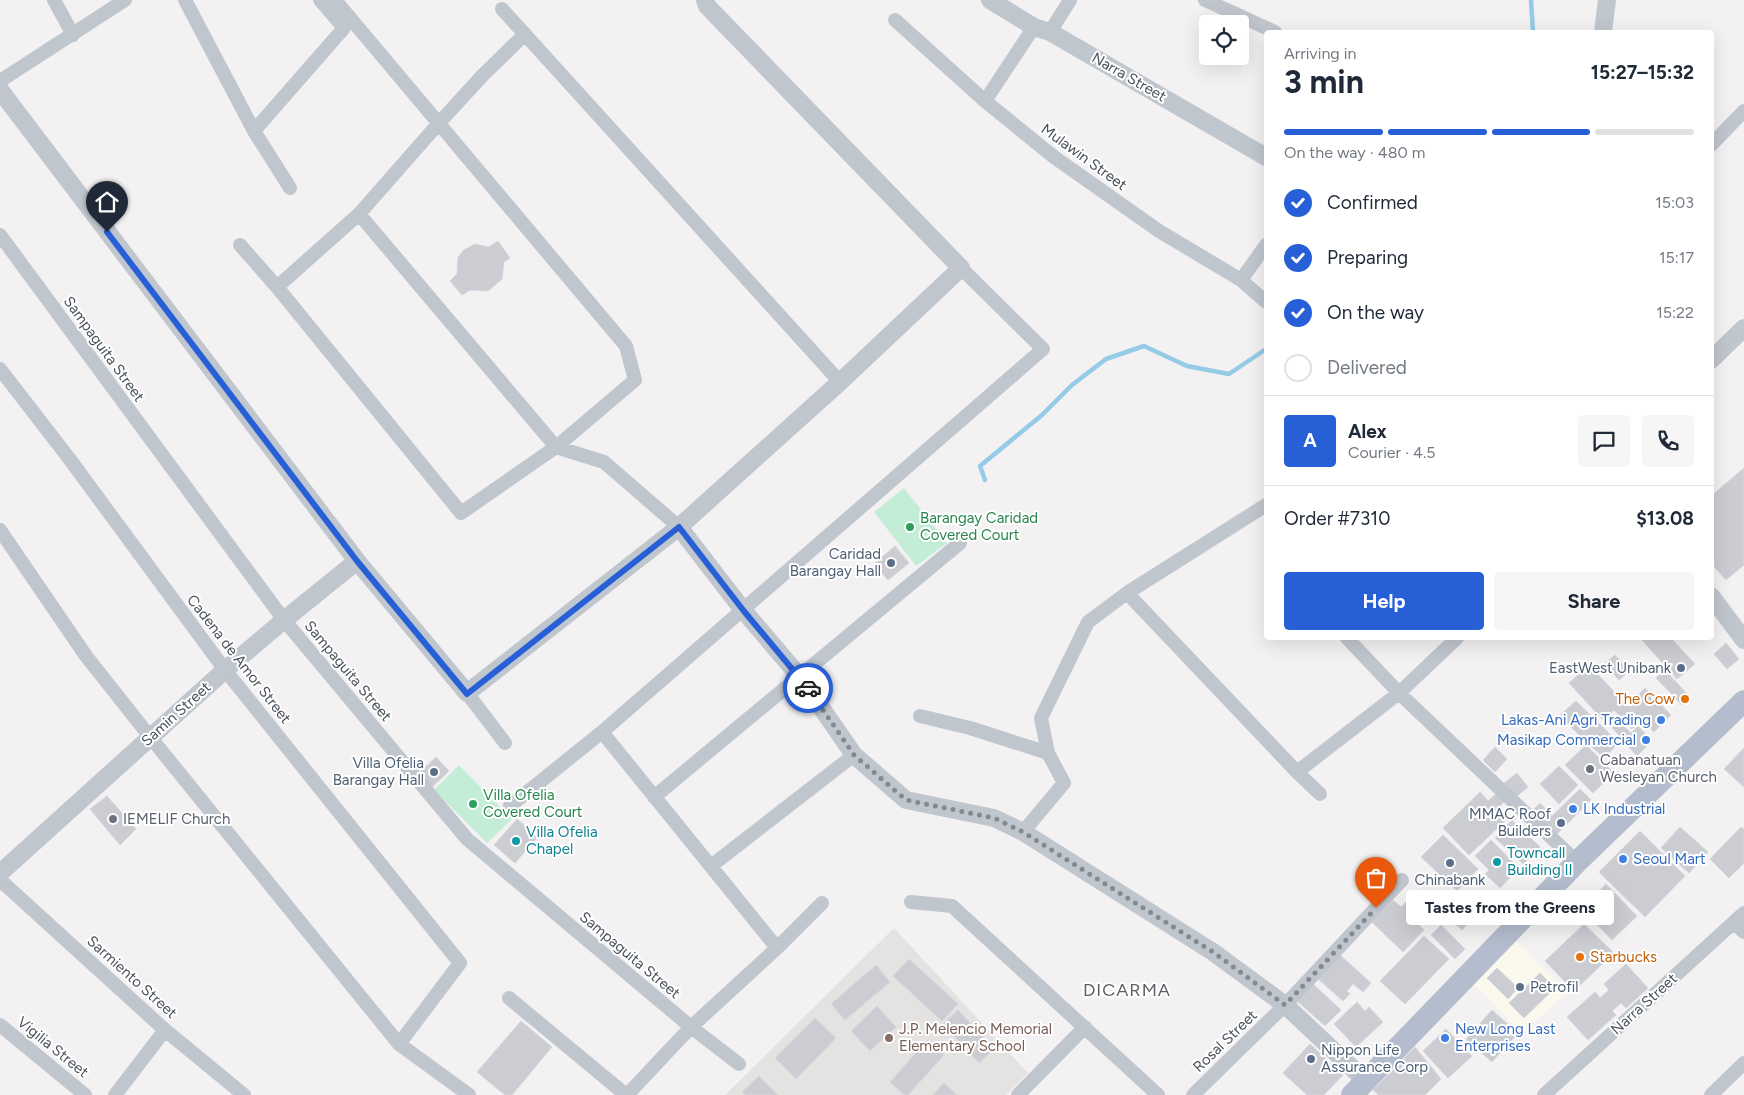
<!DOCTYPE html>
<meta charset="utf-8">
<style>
:root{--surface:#fff;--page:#f6f6f7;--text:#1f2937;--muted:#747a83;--line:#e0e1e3;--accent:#275fd7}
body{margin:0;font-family:Figtree,sans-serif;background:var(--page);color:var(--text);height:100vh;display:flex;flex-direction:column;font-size:19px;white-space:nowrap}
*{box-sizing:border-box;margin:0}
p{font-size:16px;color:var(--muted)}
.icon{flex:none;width:28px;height:28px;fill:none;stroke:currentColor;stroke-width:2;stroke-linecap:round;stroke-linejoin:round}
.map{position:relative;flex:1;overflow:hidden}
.sheet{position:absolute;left:1264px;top:30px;width:450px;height:610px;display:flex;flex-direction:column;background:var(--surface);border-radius:5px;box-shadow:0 5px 20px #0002}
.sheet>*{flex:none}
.buttons{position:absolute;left:1199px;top:15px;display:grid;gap:10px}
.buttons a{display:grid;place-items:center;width:50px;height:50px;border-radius:5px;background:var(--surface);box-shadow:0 5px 20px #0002;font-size:25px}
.pin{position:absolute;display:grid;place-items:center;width:42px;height:42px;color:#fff;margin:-51px -21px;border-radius:50% 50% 50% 0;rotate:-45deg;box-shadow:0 0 5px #0007}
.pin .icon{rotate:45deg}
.courier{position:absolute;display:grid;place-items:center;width:50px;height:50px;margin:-25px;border:4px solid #275fd7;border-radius:50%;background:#fff;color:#222;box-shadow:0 1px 6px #0007}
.bubble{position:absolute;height:35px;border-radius:5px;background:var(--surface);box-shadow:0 5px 20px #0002;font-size:16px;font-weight:700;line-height:35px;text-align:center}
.head em{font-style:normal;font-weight:700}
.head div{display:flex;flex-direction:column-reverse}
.head{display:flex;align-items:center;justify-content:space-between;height:85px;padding:0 20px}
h1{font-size:32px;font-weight:700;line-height:38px}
.bar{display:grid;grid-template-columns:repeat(4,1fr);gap:8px 5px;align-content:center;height:60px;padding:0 20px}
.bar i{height:6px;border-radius:4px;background:var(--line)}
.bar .on{background:var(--accent)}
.bar p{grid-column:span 4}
.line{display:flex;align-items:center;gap:12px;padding:0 20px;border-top:1px solid var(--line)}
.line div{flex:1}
.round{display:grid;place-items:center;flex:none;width:52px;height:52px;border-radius:5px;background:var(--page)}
ol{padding:0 20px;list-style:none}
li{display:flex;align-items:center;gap:15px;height:55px}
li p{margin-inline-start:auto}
li .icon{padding:5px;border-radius:50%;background:var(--accent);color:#fff;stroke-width:4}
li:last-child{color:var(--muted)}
li i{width:28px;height:28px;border:2px solid var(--line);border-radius:50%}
.cta{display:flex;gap:10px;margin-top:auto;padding:10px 20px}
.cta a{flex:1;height:58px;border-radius:5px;background:var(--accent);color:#fff;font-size:20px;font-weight:700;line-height:58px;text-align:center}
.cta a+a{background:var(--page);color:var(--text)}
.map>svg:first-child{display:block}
.commercial{fill:#fbf9ed}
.education{fill:#e4e3e2}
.green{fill:#c4edd8}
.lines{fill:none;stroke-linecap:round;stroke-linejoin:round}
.stream{stroke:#94cbe6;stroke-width:4.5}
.building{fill:#cbcdd3;stroke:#d6d7dc}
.minor{stroke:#c0c6ce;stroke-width:14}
.tertiary{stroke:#c0c6ce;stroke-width:18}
.primary{stroke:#b3bdcd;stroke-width:22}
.done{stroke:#858a91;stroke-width:5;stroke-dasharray:0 9}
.route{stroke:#275fd7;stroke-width:6}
.leisure-dot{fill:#2e9e5b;stroke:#fff;stroke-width:2}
.service-dot{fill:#5c6f8a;stroke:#fff;stroke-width:2}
.food-dot{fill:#e8710a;stroke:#fff;stroke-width:2}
.shop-dot{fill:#3f7fe0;stroke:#fff;stroke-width:2}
.worship-dot{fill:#6b7280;stroke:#fff;stroke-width:2}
.culture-dot{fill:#0f9aa8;stroke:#fff;stroke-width:2}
.education-dot{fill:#8d6e63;stroke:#fff;stroke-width:2}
.labels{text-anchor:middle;stroke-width:4;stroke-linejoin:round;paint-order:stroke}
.street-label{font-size:15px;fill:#4a525d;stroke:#fff}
.leisure-label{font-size:15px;fill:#27864d;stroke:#fff;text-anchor:start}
.service-label{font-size:15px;fill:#4e5e75;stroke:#fff;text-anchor:end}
.food-label{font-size:15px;fill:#c56008;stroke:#fff;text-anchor:end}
.shop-label{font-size:15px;fill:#366cbe;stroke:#fff;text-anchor:start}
.worship-label{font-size:15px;fill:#5b616d;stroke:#fff;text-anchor:start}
.culture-label{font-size:15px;fill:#0d838f;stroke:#fff;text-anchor:start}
.education-label{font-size:15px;fill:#785e54;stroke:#fff;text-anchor:start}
.quarter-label{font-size:18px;letter-spacing:1px;fill:#5e6065;stroke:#fff}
</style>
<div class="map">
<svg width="1744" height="1095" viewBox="0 0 1744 1095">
<rect width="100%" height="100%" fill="#f3f1f1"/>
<path class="commercial" d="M1516,941L1567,992L1522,1033L1473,983Z"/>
<path class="education" d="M894,928L1028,1073L1006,1095H725Z"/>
<path class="green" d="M904,488L947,543L916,566L874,512Z
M459,765L512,819L487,843L434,790Z"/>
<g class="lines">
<path class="stream" d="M1531,0L1533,32
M985,480L980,466L1042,415L1072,385L1106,359L1144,346L1187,366L1229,374L1266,349"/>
</g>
<path class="building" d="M498,241L510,258L504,262L502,279L488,291L470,290L462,295L450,281L457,274L458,257L464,250L475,244L489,247Z
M1744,468V565L1726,580L1711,563V496Z
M895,546L909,563L888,580L874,564Z
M1640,638H1671L1695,664L1677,679Z
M1726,643L1739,659L1727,669L1714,654Z
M1615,655L1629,671L1619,680L1604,664Z
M1589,665L1641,720L1632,729L1614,710L1603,720L1569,683Z
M1665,670L1690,697L1682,705L1656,678Z
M1645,688L1671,715L1654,732L1628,706Z
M1576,701L1619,743L1604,758L1559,716Z
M1619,722L1631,733L1638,726L1652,741L1637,756L1626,744L1627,743L1612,728Z
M1586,745L1614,773L1593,793L1565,765Z
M1495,747L1507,759L1495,772L1483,760Z
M1744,748V787L1724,769Z
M436,757L449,771L431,788L418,774Z
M1559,766L1578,785L1559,804L1540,784Z
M1517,773L1528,787L1515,798L1503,784Z
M1580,789L1591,800L1555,836L1531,812L1540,803L1552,816Z
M1480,792L1488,801L1497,793L1505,801L1498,808L1508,818L1469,855L1443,828Z
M107,796L136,829L120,845L90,809Z
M517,819L538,837L515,863L494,845Z
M1512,820L1540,847L1523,864L1495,838Z
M1680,827L1708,852L1689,873L1661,848Z
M1741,827L1744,829V863L1729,878L1710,859Z
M1640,831L1685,876L1645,917L1599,872Z
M1443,835L1478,869L1457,891L1421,857Z
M1491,840L1519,868L1500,888L1485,874L1489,870L1475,856Z
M1606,884L1637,916L1612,940L1581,908Z
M1450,891L1464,905L1467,902L1478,913L1462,930L1448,918L1452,913L1440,902Z
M1409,899L1425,914L1417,923L1424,930L1403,952L1372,922L1393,900L1401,907Z
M1584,924L1614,953L1574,991L1545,961Z
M1441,925L1465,949L1455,959L1431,935Z
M1424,936L1449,959L1405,1004L1380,981Z
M1339,954L1371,983L1363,992L1353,984L1347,991L1350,994L1343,1001L1317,978Z
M909,959L958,1004L942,1021L893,976Z
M1626,964L1648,988L1626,1008L1621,1003L1612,1011L1616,1015L1588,1040L1567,1017L1595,992L1600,998L1609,990L1604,984Z
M876,965L890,982L845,1020L831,1004Z
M1497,968L1518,988L1508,999L1487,978Z
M1540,973L1555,988L1524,1018L1509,1003Z
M1312,983L1341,1010L1325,1026L1296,1000Z
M1357,1002L1365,1011L1369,1007L1383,1022L1356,1047L1334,1024Z
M877,1006L896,1027L870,1051L851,1031Z
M958,1010L994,1049L979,1063L943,1024Z
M1492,1010L1518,1033L1492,1062L1466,1039Z
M815,1018L836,1038L796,1079L775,1058Z
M521,1021L552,1047L512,1095H505L477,1072Z
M1446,1029L1472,1056L1448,1078L1423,1051Z
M927,1040L944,1055L908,1095H904L890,1082Z
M1310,1044L1343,1075L1324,1095H1307L1283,1073Z
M1415,1047L1441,1079L1425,1095H1379L1373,1090Z
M759,1076L778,1095H745L742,1092Z
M944,1083L957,1095H933Z"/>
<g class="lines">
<path class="minor" d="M54,0L73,35
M185,0L254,131L290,188
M1205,0L1275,32
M502,9L840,382
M895,20L985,101L1054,157L1159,231L1241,280L1266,302
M1050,32L1070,0
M0,81L125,0
M985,101L1034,27
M254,131L344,28L320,0
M1711,145L1744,111
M359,214L556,447L604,462L679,527
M0,235L284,620L467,839L691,1027L739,1064
M240,245L277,287L461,513L556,447L635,380L626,346L335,0
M1241,280L1266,245
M277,287L359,214L439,123L482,76L525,34
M0,369L68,457L225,670L460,963L399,1044
M0,530L86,656L151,738L399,1044L469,1095
M1127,593L1297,772L1320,794
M1347,638L1399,693L1577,862
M467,693L505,743
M920,716L970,728L1048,753
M602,732L777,948L691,1027L627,1095
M1297,772L1399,693L1457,638
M654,797L960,543
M510,806L602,732L1043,349L961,268
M1023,832L1064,783L1048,753L1041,718L1088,622L1127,593L1266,505
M711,866L854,755
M0,880L165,1030L244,1095
M911,902L952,906L1158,1095
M1734,923L1744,932
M777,948L822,903
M509,998L626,1095
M0,1025L85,1095
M115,1095L165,1030
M1018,1095L1085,1027
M1193,1095L1285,1005L1402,880
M1544,1095L1744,913
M1711,1095L1744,1063"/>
<path class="tertiary" d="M990,0L1034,27L1050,32L1266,157
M1603,32L1607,0
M0,90L357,561L467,693L679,527L840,382L961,268L707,6L705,0
M1711,360L1744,328
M679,527L743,610L800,677L854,755L906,800L994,818L1023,832L1213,952L1285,1005L1366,1081
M1711,596L1744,640
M0,873L225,670L284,620L357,561"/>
<path class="primary" d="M1352,1095L1577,862L1744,701"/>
</g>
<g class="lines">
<path class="done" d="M808,688L854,755L906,800L994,818L1023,832L1213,952L1285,1005L1376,908"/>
<path class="route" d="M107,232L357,561L467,694L679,527L743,610L808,688"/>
</g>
<g class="leisure-dot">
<circle cx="910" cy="527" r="5"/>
<circle cx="473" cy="804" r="5"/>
</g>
<g class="service-dot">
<circle cx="891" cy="563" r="5"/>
<circle cx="1681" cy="668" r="5"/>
<circle cx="434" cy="772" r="5"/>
<circle cx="1561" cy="823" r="5"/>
<circle cx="1450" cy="863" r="5"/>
<circle cx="1520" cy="987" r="5"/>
<circle cx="1311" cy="1059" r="5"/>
</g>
<g class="food-dot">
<circle cx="1685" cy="699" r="5"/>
<circle cx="1580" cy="957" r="5"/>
</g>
<g class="shop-dot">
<circle cx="1661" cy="720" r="5"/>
<circle cx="1646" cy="740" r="5"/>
<circle cx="1573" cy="809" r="5"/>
<circle cx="1623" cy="859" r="5"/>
<circle cx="1445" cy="1038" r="5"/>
</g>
<g class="worship-dot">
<circle cx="1590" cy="769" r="5"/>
<circle cx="113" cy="819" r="5"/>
</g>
<g class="culture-dot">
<circle cx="516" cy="841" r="5"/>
<circle cx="1497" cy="862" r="5"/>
</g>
<circle class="education-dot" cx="889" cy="1038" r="5"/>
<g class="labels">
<g class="street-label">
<text transform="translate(1129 77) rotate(30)" y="5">Narra Street</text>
<text transform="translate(1084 157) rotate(36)" y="5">Mulawin Street</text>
<text transform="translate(104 349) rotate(54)" y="5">Sampaguita Street</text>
<text transform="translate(239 659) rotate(52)" y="5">Cadena de Amor Street</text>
<text transform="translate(348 671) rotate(50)" y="5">Sampaguita Street</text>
<text transform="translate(176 714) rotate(-42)" y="5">Samin Street</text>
<text transform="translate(630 955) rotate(40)" y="5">Sampaguita Street</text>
<text transform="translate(132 977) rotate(42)" y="5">Sarmiento Street</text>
<text transform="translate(1644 1004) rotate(-42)" y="5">Narra Street</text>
<text transform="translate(1225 1041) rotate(-44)" y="5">Rosal Street</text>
<text transform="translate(53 1047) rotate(39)" y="5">Vigilia Street</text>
</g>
<g class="leisure-label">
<text x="920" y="523">Barangay Caridad<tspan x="920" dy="17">Covered Court</tspan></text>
<text x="483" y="800">Villa Ofelia<tspan x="483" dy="17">Covered Court</tspan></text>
</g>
<g class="service-label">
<text x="881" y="559">Caridad<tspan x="881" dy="17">Barangay Hall</tspan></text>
<text x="1671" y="673">EastWest Unibank</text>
<text x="424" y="768">Villa Ofelia<tspan x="424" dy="17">Barangay Hall</tspan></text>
<text x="1551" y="819">MMAC Roof<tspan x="1551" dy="17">Builders</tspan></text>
<text x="1450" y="885" text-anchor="middle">Chinabank</text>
<text x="1530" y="992" text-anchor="start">Petrofil</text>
<text x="1321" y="1055" text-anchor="start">Nippon Life<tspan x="1321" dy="17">Assurance Corp</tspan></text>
</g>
<g class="food-label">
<text x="1675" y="704">The Cow</text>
<text x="1590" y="962" text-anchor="start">Starbucks</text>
</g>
<g class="shop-label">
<text x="1651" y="725" text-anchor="end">Lakas-Ani Agri Trading</text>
<text x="1636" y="745" text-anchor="end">Masikap Commercial</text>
<text x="1583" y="814">LK Industrial</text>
<text x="1633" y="864">Seoul Mart</text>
<text x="1455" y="1034">New Long Last<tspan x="1455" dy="17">Enterprises</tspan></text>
</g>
<g class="worship-label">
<text x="1600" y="765">Cabanatuan<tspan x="1600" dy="17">Wesleyan Church</tspan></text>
<text x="123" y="824">IEMELIF Church</text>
</g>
<g class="culture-label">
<text x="526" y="837">Villa Ofelia<tspan x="526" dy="17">Chapel</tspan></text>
<text x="1507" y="858">Towncall<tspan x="1507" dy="17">Building II</tspan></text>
</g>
<g class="education-label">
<text x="899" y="1034">J.P. Melencio Memorial<tspan x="899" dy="17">Elementary School</tspan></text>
</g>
<g class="quarter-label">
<text x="1127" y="996">DICARMA</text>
</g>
</g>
</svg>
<div class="buttons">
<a><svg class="icon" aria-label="locate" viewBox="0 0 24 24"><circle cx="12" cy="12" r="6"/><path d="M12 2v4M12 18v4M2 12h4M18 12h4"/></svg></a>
</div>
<div class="pin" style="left:1376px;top:908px;background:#ea580c"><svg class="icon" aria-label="bag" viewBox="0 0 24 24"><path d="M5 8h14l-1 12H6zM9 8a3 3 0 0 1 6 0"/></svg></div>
<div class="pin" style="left:107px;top:232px;background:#1f2937"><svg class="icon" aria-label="home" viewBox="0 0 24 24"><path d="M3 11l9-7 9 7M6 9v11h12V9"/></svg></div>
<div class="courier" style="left:808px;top:688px"><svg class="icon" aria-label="car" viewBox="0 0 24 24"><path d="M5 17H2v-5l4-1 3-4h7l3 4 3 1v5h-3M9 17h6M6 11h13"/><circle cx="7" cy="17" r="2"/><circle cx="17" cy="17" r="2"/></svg></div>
<div class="bubble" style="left:1406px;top:890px;width:208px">Tastes from the Greens</div>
<section class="sheet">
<div class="head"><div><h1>3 min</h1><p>Arriving in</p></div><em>15:27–15:32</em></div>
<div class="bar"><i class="on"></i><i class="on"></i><i class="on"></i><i></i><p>On the way · 480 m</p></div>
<ol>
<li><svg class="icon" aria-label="check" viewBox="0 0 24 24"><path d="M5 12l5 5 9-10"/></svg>Confirmed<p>15:03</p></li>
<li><svg class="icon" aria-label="check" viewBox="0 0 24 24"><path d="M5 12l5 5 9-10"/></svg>Preparing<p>15:17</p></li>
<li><svg class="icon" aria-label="check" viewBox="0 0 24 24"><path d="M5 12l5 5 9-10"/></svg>On the way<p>15:22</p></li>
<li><i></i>Delivered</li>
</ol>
<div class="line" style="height:90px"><b class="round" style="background:var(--accent);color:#fff">A</b><div><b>Alex</b><p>Courier · 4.5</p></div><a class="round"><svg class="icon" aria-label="chat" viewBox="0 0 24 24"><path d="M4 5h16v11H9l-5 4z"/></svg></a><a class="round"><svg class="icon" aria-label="phone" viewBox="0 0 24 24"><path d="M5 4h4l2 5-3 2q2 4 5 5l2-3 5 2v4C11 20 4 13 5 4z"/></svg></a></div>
<div class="line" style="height:65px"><div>Order #7310</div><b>$13.08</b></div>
<div class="cta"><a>Help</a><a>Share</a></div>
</section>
</div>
